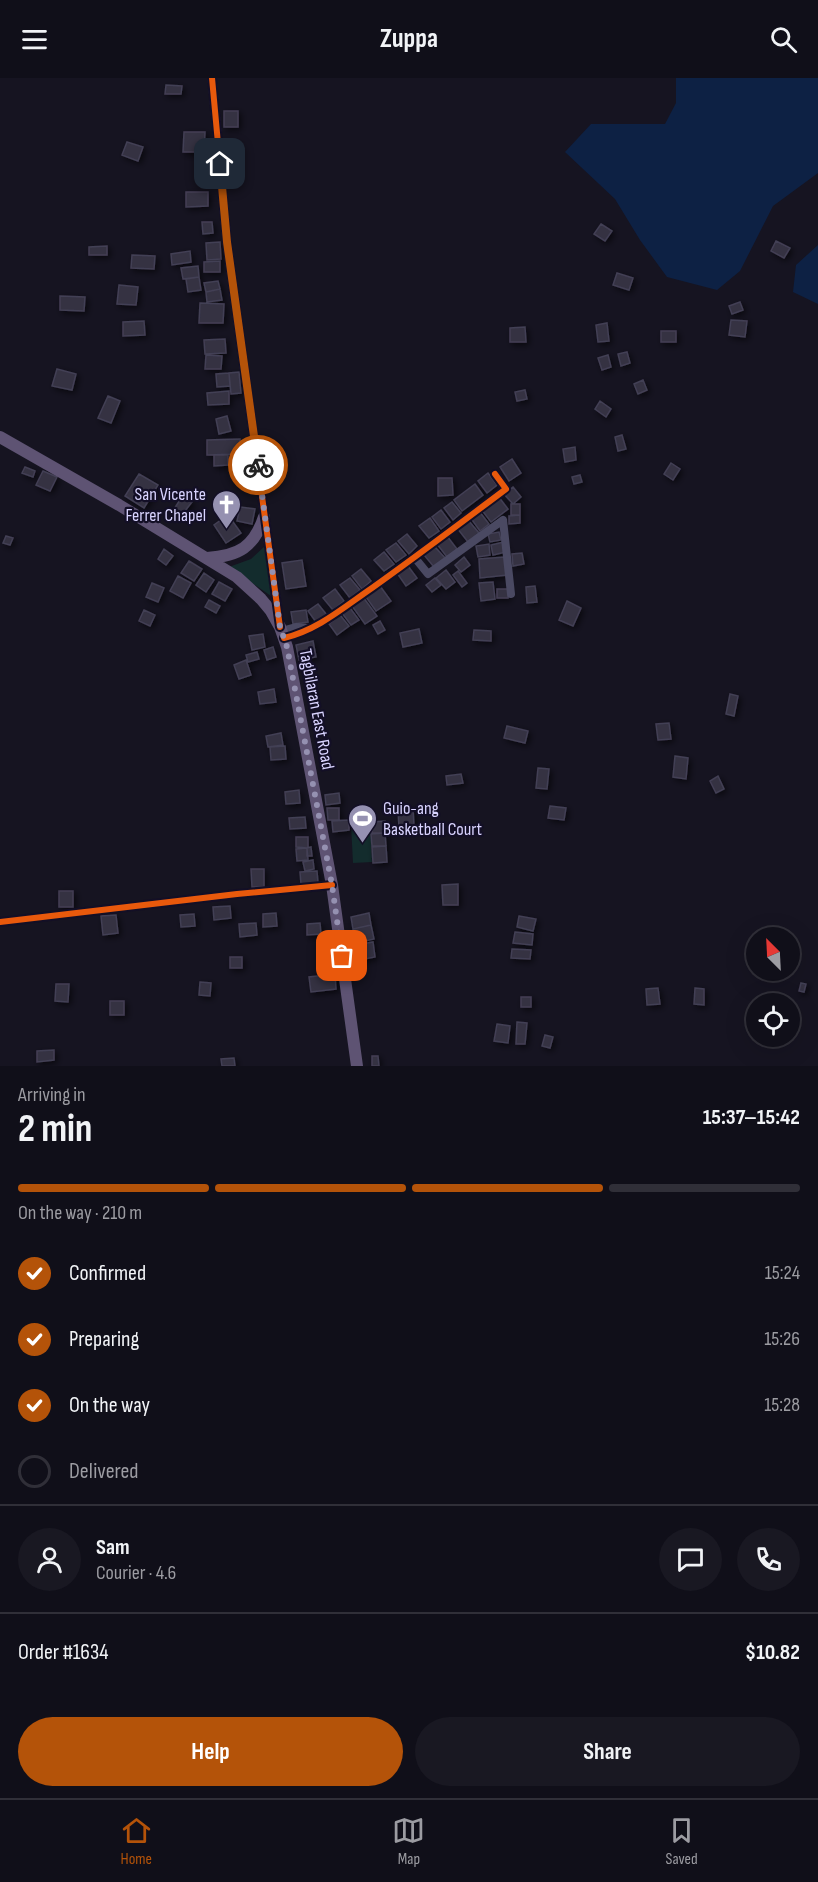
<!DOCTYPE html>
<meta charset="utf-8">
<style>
:root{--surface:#100f19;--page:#191822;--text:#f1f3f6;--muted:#9c9ca2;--line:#302f38;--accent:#b45309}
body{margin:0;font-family:"Sofia Sans Condensed",sans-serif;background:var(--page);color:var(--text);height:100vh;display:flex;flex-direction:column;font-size:22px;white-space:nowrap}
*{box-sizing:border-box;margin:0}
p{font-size:20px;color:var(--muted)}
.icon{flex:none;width:33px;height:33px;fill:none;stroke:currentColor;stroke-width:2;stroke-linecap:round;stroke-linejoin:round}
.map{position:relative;height:988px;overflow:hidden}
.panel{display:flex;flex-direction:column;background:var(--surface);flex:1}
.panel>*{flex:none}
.needle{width:39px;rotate:336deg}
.controls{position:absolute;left:746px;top:849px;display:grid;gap:12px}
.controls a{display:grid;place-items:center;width:54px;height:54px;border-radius:50%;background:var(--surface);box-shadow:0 6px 24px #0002,0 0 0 2px var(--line);font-size:30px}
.pin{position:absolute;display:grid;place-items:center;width:51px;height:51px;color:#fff;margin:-26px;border-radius:12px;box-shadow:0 3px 9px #0006}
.courier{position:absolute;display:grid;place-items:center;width:60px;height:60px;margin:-30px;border:4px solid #b45309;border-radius:50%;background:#fff;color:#222;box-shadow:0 2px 8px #0007}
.summary em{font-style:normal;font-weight:700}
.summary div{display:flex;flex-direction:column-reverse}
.summary{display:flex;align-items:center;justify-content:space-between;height:102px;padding:0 18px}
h1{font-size:39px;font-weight:700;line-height:45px}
.bar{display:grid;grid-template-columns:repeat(4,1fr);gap:9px 6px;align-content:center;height:72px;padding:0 18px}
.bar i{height:8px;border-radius:4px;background:var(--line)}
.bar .on{background:var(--accent)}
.bar p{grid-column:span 4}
.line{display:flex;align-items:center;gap:15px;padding:0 18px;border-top:2px solid var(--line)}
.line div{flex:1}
.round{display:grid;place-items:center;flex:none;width:63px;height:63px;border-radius:32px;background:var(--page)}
ol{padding:0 18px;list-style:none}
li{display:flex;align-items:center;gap:18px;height:66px}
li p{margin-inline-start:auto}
li .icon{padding:6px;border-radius:50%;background:var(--accent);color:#fff;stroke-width:4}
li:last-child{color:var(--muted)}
li i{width:33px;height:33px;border:3px solid var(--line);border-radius:50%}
.action{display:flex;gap:12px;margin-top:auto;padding:12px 18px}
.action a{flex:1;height:69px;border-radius:36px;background:var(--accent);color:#fff;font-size:24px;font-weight:700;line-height:69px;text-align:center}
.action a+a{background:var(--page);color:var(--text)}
header{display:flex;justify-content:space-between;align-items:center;height:78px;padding:0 18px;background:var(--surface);font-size:27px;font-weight:700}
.dock{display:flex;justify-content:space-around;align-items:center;height:84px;border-top:2px solid var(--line);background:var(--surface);font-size:16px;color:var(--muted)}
.dock a{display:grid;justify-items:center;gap:3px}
.dock .on{color:var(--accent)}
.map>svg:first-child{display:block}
.green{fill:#132c2d}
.water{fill:#0d2144}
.building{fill:#343243;stroke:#433f54;stroke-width:1.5;filter:url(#shadow)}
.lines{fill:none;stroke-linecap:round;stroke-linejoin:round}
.minor{stroke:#4a4962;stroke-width:8}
.tertiary{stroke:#4a4962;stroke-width:9}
.primary{stroke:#5e5373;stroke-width:12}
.cycleway-casing{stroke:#130f26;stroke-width:10}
.cycleway{stroke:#e8590c;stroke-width:6}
.done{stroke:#9591b1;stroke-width:6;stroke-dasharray:0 10.8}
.route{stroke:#b45309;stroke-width:8}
.labels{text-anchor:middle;stroke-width:4.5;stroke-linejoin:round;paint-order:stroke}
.poi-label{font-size:18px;fill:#d9d4ff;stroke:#130f26;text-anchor:end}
.street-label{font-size:18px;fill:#d9d4ff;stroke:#130f26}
</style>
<header><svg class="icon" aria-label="menu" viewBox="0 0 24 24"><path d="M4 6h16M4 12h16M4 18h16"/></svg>Zuppa<svg class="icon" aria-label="search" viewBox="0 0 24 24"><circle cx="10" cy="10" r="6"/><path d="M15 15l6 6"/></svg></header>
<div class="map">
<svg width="818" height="988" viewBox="0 0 818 988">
<defs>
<filter id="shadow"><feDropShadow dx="2.5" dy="2.5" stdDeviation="3" flood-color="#0009"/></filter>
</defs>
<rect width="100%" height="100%" fill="#161421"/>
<path class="green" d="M266,467L271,518L229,489L251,481Z
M370,746L372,784L353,785L351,747Z"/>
<path class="water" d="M676,0H818V95L773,128L740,193L717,212L667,199L640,162L615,121L565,74L591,46H665L676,25Z
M818,167V226L793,214L796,187Z"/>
<path class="building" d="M166,7L182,8L181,16H165Z
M224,33H238V49H224Z
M184,54H205L204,74H183Z
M127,64L143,69L138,83L122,77Z
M186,114H208V128L186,129Z
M202,144H212L213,155L203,156Z
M601,146L612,153L605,163L594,156Z
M776,163L790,170L784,180L771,173Z
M220,164L221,181L207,182L206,165Z
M107,168V177H89V169Z
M190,173L191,184L172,187L171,176Z
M132,177L155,178L154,191L131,190Z
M220,183V194H204V184Z
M198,188L199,199L183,201L181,190Z
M617,195L633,200L629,212L613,207Z
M199,199L201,212L188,214L186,201Z
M218,203L220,211L206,214L204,205Z
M119,207L138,209L136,227L117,226Z
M220,211L222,222L207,224L206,214Z
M60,218L85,219L84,233L60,232Z
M740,224L743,232L732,236L729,228Z
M200,225L224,226L223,245H199Z
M731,242L747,243L745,259L729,257Z
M144,243L145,257L123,258V244Z
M607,245L609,263L598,264L596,247Z
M525,249L526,264H510V250Z
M661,253H676V264H661Z
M225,261L226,275L205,276L204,262Z
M627,274L630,285L621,288L618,276Z
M206,277L222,278L221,291H205Z
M608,277L611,289L602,292L598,280Z
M57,291L76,296L72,312L52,308Z
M239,294L241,315L231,316L229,295Z
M229,295L230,308L217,309L216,296Z
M643,302L647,312L638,316L634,306Z
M525,312L527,321L517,323L515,314Z
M229,313V326L208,327L207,315Z
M108,318L120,323L111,345L98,340Z
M600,323L611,331L606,339L595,331Z
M227,338L231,353L219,356L216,341Z
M622,357L626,371L618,373L615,359Z
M240,361V376L207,377V362Z
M575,369L576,382L565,384L563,371Z
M214,377H228V387L214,388Z
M512,381L521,395L509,403L500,389Z
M671,385L680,391L673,402L664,396Z
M25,389L35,393L33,399L22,395Z
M43,393L57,399L50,413L36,407Z
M488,395L497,407L487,415L478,403Z
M139,396L158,407L144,430L125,418Z
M580,397L582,404L574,406L572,399Z
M438,400H452L453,417L438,418Z
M475,406L483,417L462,433L454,422Z
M513,409L521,419L513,426L504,416Z
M183,417L192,424L182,437L174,431Z
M498,418L508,431L491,444L481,431Z
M452,424L461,435L453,442L444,430Z
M511,426H520V437H511Z
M240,429L255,431L252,446L237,443Z
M441,432L450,444L441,451L432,439Z
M479,433L489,446L480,453L470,439Z
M228,437L241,455L226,465L214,447Z
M520,437V445L509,446V438Z
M430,440L439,453L429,460L419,448Z
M468,442L479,455L468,464L457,450Z
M499,454L501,462L490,464L488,456Z
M407,456L417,468L409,476L398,463Z
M6,458L13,460L10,467L3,465Z
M447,458L457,471L447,479L437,466Z
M504,464L506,474L493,477L491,467Z
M396,465L406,477L396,484L386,472Z
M489,466L490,477L478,479L476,468Z
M435,469L445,480L434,489L424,477Z
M164,471L173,478L166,487L158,481Z
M384,474L394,486L384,493L374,482Z
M522,475L524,486L513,488L512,476Z
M464,479L470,487L461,494L455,487Z
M505,479L507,497L480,500L479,481Z
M302,482L306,508L286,511L282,485Z
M189,483L202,491L194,503L181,495Z
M408,488L417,500L406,508L397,495Z
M361,491L371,503L362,511L352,498Z
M446,492L455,504L446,511L436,500Z
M458,493L467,505L462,509L453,497Z
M204,495L214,502L206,514L196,507Z
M178,498L191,505L183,520L170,513Z
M350,500L360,512L350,520L340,507Z
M435,500L441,507L432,514L426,507Z
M219,504L232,511L225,523L212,516Z
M493,504L495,521L481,523L479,505Z
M152,505L164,510L158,524L146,519Z
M380,508L391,523L376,533L366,519Z
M535,508L537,524L527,525L526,509Z
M335,511L344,523L333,532L323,520Z
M497,511H508V520H497Z
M363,519L377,538L365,546L352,528Z
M209,522L220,528L216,535L205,529Z
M567,523L581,530L573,548L559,542Z
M318,526L326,536L316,544L308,533Z
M350,530L359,542L351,547L342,535Z
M144,532L155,537L150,548L139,543Z
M306,532L308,544L293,546L291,534Z
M340,537L349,548L337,557L329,546Z
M380,543L385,552L378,556L373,547Z
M419,551L422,565L403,569L400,555Z
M474,552L491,553V563L473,562Z
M263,556L265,569L252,572L249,558Z
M313,563L316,579L299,582L296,567Z
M273,569L276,579L267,582L264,572Z
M257,574L259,581L248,584L246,577Z
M246,582L251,597L239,601L234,587Z
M274,611L276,624L260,626L258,614Z
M730,616L738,618L734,638L726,636Z
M669,645L671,661L658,662L656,646Z
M507,648L528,653L525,665L504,660Z
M281,655L283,667L268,669L266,658Z
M285,668L286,681L271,682L270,669Z
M675,678L688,680L686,701L673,699Z
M538,690L549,691L547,711L536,710Z
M461,696L463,705L447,707L446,698Z
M718,698L724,711L716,715L710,703Z
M299,712L300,725L286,726L285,714Z
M339,715L340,725L326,727L325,717Z
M550,728L566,730L564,742L548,740Z
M327,730H339V742H328Z
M413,730L414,748L399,750L398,731Z
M305,739L306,750L290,751L289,740Z
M349,742V752L333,754L332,743Z
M385,743L386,755H372V744Z
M385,755L386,768H372L371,756Z
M296,759H308V770L296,769Z
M386,768L387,784L373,785L372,769Z
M311,769L312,778H307V770Z
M307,770L308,782L297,783L296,771Z
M313,782L314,791L305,793L303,784Z
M251,791H264V809H252Z
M317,793L318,805L301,806L300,794Z
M458,806V827H443L442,807Z
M59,813H73V829H59Z
M230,828L231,840L214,842L213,829Z
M276,835L277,848L263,849V836Z
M369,835L371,847L353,851L351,839Z
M194,836L195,848L181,849L180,837Z
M116,837L118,855L103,857L101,838Z
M519,838L536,841L533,853L517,849Z
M256,845L257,857L240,859L239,846Z
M320,845L321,856L307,857V846Z
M371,847L374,861L356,865L353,851Z
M515,854L533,856L532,867L513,865Z
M373,864L375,879L354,883L351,868Z
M512,871L531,872L530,881L511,880Z
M230,879H242V890H230Z
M335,896L336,911L311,914L309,899Z
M200,904L211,905L210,918L199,917Z
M801,905L806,906L804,914L799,913Z
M56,906H69L68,924L55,923Z
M658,910L660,926L647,927L646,911Z
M695,910L704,911V927L694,926Z
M521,919H531V929H521Z
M110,923H124V937H110Z
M517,944L527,945L525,966H516Z
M497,946L510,948L508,965L494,963Z
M545,957L553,959L550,970L542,968Z
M54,972V982L37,984V973Z
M372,978H378L379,988H372Z
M234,980L235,988H222L221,981Z"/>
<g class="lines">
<path class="minor" d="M503,442L511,516
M415,480L428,496L503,442
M281,553L296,549L310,550
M284,560C318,552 344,529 372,510C417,478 462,444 506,411L495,396
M0,844L237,816L332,807"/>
<path class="tertiary" d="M212,0L227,164L279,542"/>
<path class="primary" d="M0,359L119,427L237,499L261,521L271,533L280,549L287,569L332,807L357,988
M207,480C239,478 254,469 264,439"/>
<defs>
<path id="cycleway" d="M212,0L227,164L280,549
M284,560C318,552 344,529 372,510C417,478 462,444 506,411L495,396
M0,844L237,816L332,807"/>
</defs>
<use href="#cycleway" class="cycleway-casing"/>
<use href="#cycleway" class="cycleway"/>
</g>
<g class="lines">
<path class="done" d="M258,387L280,549L287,569L332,807L342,878"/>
<path class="route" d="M220,86L227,164L258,387"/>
</g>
<defs>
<symbol id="church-pin" viewBox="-11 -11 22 30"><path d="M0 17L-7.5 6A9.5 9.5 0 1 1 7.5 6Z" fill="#9591b1" stroke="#130f26"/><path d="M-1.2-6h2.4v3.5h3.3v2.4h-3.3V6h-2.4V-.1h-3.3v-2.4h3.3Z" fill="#fff"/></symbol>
<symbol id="stadium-pin" viewBox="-11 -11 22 30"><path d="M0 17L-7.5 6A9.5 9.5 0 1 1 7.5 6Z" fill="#9591b1" stroke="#130f26"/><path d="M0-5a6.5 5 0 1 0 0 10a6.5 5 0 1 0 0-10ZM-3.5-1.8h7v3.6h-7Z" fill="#fff"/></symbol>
</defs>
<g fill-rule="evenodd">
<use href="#church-pin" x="210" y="410" width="33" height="45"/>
<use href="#stadium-pin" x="346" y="724" width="33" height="45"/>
</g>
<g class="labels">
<g class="poi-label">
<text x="206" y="422">San Vicente<tspan x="206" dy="21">Ferrer Chapel</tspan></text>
<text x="383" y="736" text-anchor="start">Guio-ang<tspan x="383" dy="21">Basketball Court</tspan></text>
</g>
<g class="street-label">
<text transform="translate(317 631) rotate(79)" y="6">Tagbilaran East Road</text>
</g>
</g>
</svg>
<div class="controls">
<a><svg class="needle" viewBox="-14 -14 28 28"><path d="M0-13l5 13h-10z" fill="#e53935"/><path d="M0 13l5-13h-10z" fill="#9c9ca2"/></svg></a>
<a><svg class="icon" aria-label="locate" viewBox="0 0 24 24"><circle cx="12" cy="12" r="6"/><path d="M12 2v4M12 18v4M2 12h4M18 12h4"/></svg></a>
</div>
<div class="pin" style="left:342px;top:878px;background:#ea580c"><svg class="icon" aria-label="bag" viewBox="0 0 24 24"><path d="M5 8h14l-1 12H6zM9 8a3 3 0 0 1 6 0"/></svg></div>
<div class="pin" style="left:220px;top:86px;background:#1f2937"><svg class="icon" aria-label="home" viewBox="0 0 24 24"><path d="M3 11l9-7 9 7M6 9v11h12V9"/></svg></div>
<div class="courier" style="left:258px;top:387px"><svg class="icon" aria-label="bike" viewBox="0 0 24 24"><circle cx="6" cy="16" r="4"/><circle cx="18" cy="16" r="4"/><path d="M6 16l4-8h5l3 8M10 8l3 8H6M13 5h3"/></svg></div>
</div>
<section class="panel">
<div class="summary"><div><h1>2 min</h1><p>Arriving in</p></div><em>15:37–15:42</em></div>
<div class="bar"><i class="on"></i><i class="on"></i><i class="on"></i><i></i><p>On the way · 210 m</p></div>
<ol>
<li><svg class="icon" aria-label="check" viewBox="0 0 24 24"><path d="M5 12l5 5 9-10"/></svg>Confirmed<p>15:24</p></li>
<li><svg class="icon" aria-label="check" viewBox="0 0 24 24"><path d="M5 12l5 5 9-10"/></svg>Preparing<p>15:26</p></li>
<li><svg class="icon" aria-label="check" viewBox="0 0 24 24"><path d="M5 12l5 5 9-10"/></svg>On the way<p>15:28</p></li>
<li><i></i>Delivered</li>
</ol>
<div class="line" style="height:108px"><a class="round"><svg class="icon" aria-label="person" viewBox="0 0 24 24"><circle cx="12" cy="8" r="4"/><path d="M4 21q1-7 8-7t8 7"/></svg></a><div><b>Sam</b><p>Courier · 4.6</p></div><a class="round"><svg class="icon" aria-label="chat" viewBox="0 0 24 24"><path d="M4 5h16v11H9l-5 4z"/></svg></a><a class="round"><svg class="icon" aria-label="phone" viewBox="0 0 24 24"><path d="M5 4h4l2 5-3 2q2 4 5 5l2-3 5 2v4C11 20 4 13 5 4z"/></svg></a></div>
<div class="line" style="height:78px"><div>Order #1634</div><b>$10.82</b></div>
<div class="action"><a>Help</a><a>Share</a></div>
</section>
<nav class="dock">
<a class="on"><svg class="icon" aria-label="home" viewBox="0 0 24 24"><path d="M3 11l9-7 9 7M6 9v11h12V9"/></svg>Home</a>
<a><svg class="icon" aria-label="map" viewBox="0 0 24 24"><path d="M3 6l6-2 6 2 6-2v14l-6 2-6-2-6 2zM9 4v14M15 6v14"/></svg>Map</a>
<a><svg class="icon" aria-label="saved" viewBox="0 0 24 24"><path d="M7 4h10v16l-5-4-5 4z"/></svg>Saved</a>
</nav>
